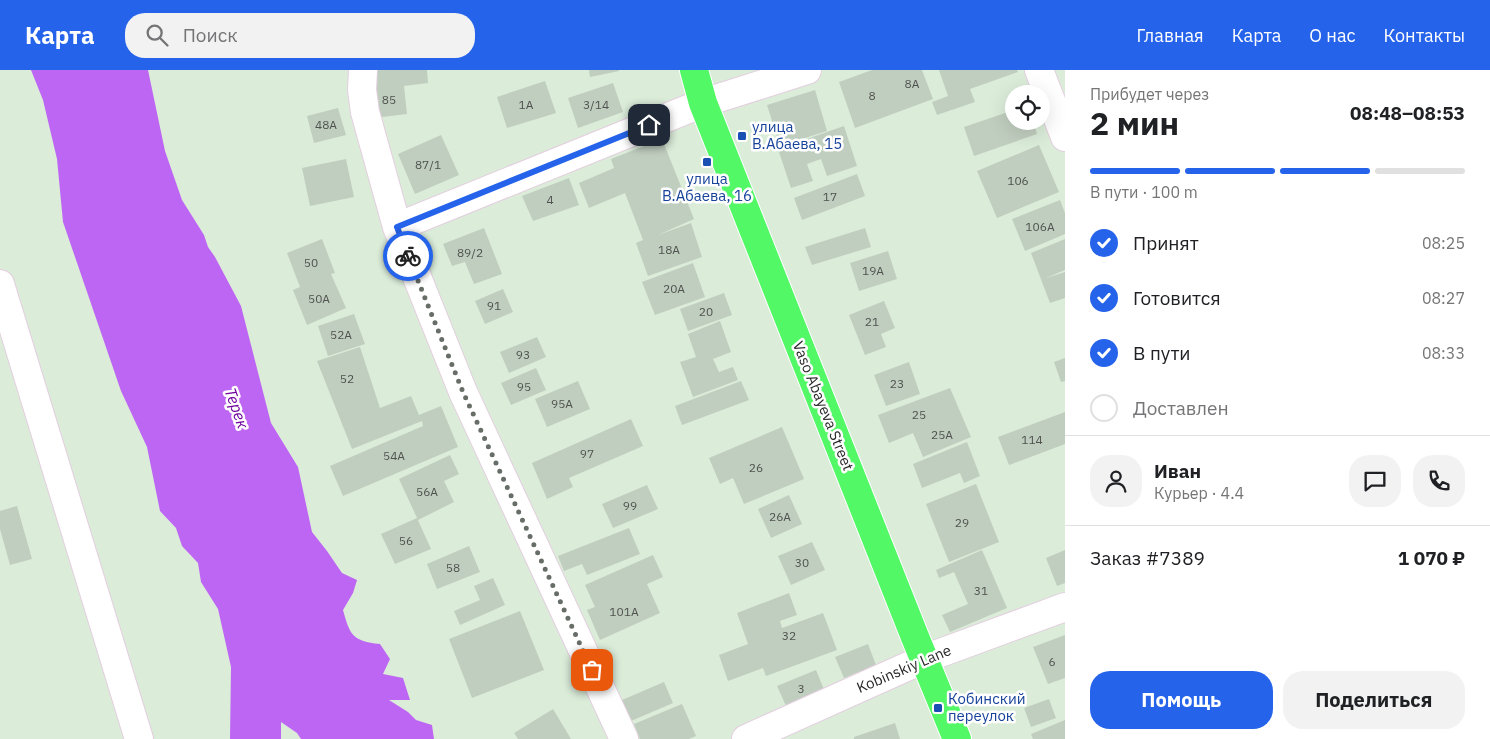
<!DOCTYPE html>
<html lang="ru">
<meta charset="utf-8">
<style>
:root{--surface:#fff;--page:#f2f2f2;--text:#202124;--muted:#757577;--line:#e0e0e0;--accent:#2563eb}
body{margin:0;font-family:"IBM Plex Sans",sans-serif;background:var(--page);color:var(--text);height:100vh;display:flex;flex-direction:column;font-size:19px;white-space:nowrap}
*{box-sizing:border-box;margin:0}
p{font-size:16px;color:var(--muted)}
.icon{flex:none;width:28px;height:28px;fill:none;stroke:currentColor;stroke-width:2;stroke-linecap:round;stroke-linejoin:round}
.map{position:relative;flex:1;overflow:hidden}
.details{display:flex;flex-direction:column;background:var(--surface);width:425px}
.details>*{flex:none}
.buttons{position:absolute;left:1005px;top:15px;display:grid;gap:10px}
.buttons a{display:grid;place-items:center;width:45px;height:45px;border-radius:50%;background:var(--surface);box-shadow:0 5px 20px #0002;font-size:25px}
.pin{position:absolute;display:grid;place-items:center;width:42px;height:42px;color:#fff;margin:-21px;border-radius:10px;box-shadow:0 2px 8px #0006}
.courier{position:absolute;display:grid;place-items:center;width:50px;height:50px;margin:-25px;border:4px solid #2563eb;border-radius:50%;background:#fff;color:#222;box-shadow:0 1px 6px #0007}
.summary em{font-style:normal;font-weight:700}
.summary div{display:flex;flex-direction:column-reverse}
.summary{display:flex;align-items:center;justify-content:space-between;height:85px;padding:0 25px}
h1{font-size:32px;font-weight:700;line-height:38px}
.bar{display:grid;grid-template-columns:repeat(4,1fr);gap:8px 5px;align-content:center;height:60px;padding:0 25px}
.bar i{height:6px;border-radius:4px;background:var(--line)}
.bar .current{background:var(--accent)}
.bar p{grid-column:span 4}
.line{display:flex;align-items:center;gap:12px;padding:0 25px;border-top:1px solid var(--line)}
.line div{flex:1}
.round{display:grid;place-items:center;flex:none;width:52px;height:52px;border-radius:20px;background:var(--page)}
ol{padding:0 25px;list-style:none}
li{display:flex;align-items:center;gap:15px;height:55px}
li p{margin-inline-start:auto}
li .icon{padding:5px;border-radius:50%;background:var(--accent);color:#fff;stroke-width:4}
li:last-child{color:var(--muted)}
li i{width:28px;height:28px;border:2px solid var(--line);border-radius:50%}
.button{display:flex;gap:10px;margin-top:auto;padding:10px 25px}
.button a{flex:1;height:58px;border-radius:20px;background:var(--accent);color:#fff;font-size:20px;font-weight:700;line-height:58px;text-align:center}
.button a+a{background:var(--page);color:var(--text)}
header{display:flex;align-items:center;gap:30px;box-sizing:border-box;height:70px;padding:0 25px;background:var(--accent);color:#fff}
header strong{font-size:24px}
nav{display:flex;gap:28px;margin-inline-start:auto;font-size:18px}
.search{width:350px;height:45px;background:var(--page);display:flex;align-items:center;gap:12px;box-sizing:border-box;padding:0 18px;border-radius:20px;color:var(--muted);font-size:19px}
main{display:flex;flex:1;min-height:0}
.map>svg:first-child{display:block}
.water{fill:#be66f4}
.building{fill:#c0cebf}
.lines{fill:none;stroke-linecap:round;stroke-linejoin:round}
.minor-casing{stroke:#e3cfe0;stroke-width:30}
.major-casing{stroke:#fff;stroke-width:30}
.minor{stroke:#fff;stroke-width:28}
.major{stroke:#53f866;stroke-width:28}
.done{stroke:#676d67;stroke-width:5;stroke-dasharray:0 9}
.route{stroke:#2563eb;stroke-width:6}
.transit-dot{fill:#1a4fb4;stroke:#fff;stroke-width:2}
.labels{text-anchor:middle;stroke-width:5;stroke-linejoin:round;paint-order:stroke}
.number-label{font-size:12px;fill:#4f524e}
.transit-label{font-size:15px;fill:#164399;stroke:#fff;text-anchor:start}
.street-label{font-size:15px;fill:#292929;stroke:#fff}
.water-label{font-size:16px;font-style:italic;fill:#70069f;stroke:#fff}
</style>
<header>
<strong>Карта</strong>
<div class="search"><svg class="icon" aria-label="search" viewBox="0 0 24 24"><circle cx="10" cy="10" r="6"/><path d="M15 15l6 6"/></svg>Поиск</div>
<nav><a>Главная</a><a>Карта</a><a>О нас</a><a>Контакты</a></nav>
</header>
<main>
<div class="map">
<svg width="1065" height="669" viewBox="0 0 1065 669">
<rect width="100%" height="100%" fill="#dbecd9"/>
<path class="water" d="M31,0H148L165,81L182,130L204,165L208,177L215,187L241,236L271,353L298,397L312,462L327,481L342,503L357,510L353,523L343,540C350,565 352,571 380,574L390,589L383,604L403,608L410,630H389L408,642L416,650L432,655L434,669H301L297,663L281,652V669H230L231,597L218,539L201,512L198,493L182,476L176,458L160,441L147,377L121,321L63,152L57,89L43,30Z"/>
<path class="building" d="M368,0H427L428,13L404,16L407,44L374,48Z
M589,0H618L619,1L590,7Z
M872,0H922L933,29L855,58L839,12Z
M939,0H1017L1018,2L970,19L975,32L937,45L932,32L948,26Z
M545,11L556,43L507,58L497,27Z
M613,13L623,42L578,58L568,28Z
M815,20L827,61L780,76L767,35Z
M338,38L346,65L314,73L307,46Z
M1014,40V51H1033L1037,64L974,86L964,57Z
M844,56L857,96L827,106L821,89L807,94L813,111L791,118L778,79Z
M441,65L459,105L415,124L398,84Z
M662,69L694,149L658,165L691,153L702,187L648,206L636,173L643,170L625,123L589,138L579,113L614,98L611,89Z
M1039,75L1059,122L997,148L977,101Z
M346,89L354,127L310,136L302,98Z
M857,104L865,126L802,150L794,128Z
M569,108L579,135L533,151L522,126Z
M1060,130L1065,143V164L1025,181L1012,149Z
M484,158L502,204L474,214L465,192L452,196L443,174Z
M865,158L871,177L812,195L805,177Z
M322,169L335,203L331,204L346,238L307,255L293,220L300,217L287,183Z
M1065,169V200L1046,208L1065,202V228L1050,233L1031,183Z
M888,181L897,209L859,221L850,193Z
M693,193L705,227L655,245L642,212Z
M503,219L513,242L485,254L475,231Z
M724,223L732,245L688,261L680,239Z
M884,231L895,258L881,264L886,277L865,285L849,245Z
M354,244L365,274L328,286L318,256Z
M720,251L731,282L713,289L719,302L733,297L738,310L693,327L680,292L696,287L688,264Z
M537,267L546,287L509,303L500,282Z
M360,277L380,338L411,326L419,345L441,336L458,377L343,426L330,396L423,356L422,351L352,379L317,291Z
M1065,288V311L1061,312L1054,292Z
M909,292L920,324L886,336L874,305Z
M536,298L546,320L511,335L501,313Z
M578,311L590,339L547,357L535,329Z
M741,311L749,330L682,355L675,336Z
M950,318L971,367L923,387L913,363L889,373L878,345Z
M1065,342V374L1009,395L998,367Z
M631,349L643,376L569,408L573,417L547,429L532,393Z
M782,357L804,409L744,434L733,408L720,414L709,388Z
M967,372L980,406L964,413L960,403L922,418L913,394Z
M450,385L459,404L444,411L454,432L418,450L399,409Z
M976,414L999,472L949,492L926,434Z
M647,415L658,439L613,458L602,434Z
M789,425L802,454L771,468L758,439Z
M17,436L32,489L10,495L0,459V441Z
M417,448L431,479L395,494L381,464Z
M629,458L640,484L587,505L582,494L564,501L558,486Z
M812,472L825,500L791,515L778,486Z
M469,476L480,502L437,519L427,494Z
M982,480L1007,538L950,562L942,545L968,534L954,502L939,508L936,500Z
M1065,480V513L1057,516L1046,488Z
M653,485L663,507L647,514L660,543L600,570L587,540L595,537L585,515Z
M493,508L505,535L460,555L454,541L480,530L474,516Z
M789,523L797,545L780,551L782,558L823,543L837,580L766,606L763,598L728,611L719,585L748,574L737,543Z
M520,541L544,600L472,628L449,569Z
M1065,565V608L1048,614L1033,577Z
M868,574L876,595L844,608L835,587Z
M816,600L825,622L787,638L777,616Z
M664,612L673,633L624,654L615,633Z
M1049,629L1056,648L1031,657L1024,638Z
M682,634L696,666L689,669H640L634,654Z
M553,639L571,669H518L514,663Z
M1065,650V669H1033L1031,664Z
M895,653L900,669H854V667Z"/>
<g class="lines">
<defs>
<path id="minor" d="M363,0L362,20L365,42L397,157L463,322L624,669
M1039,0L1065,67
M397,157L703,33L807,0
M0,214L139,669
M746,669L924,589L1065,537"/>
<path id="major" d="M694,0L703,33L915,567L957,669"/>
</defs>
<use href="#minor" class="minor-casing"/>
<use href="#major" class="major-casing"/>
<use href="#minor" class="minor"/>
<use href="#major" class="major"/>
</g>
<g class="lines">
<path class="done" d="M408,186L463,322L592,600"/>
<path class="route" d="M408,186L397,157L649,55"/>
</g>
<g class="transit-dot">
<rect x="737" y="61" width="10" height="10" rx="2.5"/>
<rect x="702" y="87" width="10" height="10" rx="2.5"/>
<rect x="933" y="633" width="10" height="10" rx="2.5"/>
</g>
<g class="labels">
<g class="number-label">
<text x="912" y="18">8А</text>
<text x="872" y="30">8</text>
<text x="389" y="34">85</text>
<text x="526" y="39">1А</text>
<text x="596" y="39">3/14</text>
<text x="326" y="59">48А</text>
<text x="428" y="99">87/1</text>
<text x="1018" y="115">106</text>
<text x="830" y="131">17</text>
<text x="550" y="134">4</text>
<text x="1040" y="161">106А</text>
<text x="669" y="184">18А</text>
<text x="470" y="187">89/2</text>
<text x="311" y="197">50</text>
<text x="873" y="205">19А</text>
<text x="674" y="223">20А</text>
<text x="319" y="233">50А</text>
<text x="494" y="240">91</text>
<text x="706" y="246">20</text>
<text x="872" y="256">21</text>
<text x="341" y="269">52А</text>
<text x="523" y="289">93</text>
<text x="347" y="313">52</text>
<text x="897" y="318">23</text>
<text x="524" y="321">95</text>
<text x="562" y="338">95А</text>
<text x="919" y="349">25</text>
<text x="942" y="369">25А</text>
<text x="1032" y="374">114</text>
<text x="587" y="388">97</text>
<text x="394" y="390">54А</text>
<text x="756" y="402">26</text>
<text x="427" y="426">56А</text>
<text x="630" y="440">99</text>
<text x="780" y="451">26А</text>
<text x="962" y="457">29</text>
<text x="406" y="475">56</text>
<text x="802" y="497">30</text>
<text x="453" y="502">58</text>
<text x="981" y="525">31</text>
<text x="624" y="546">101А</text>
<text x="789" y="570">32</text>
<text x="1052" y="596">6</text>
<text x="801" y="623">3</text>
</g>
<g class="transit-label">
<text x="752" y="62">улица<tspan x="752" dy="17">В.Абаева, 15</tspan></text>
<text x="707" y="114" text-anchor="middle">улица<tspan x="707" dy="17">В.Абаева, 16</tspan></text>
<text x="948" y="634">Кобинский<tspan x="948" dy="17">переулок</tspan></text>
</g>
<g class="street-label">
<text transform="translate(823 336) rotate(68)" y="5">Vaso Abayeva Street</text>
<text transform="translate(904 599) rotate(-23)" y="5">Kobinskiy Lane</text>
</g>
<g class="water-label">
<text transform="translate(237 338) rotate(70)" y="6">Терек</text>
</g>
</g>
</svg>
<div class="buttons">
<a><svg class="icon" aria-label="locate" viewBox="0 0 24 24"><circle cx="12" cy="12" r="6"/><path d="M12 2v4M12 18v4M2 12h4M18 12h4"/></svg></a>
</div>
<div class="pin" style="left:592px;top:600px;background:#ea580c"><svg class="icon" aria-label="bag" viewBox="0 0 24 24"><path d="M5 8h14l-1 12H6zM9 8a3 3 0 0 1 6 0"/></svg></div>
<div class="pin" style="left:649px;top:55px;background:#1f2937"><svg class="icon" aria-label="home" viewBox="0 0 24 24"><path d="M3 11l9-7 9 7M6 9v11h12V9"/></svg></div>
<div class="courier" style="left:408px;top:186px"><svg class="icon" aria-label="bike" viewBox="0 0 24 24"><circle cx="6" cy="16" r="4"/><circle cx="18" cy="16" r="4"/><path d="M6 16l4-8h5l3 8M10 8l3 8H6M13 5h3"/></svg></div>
</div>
<section class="details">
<div class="summary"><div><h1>2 мин</h1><p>Прибудет через</p></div><em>08:48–08:53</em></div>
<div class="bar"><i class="current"></i><i class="current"></i><i class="current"></i><i></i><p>В пути · 100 m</p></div>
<ol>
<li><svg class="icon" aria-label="check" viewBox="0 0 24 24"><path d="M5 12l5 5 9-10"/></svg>Принят<p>08:25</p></li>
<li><svg class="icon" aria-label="check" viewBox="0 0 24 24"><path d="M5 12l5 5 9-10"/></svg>Готовится<p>08:27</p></li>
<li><svg class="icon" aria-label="check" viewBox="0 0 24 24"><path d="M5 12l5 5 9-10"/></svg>В пути<p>08:33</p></li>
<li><i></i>Доставлен</li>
</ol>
<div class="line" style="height:90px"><a class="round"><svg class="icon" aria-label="person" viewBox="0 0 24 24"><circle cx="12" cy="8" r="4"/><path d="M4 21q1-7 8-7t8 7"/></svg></a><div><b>Иван</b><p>Курьер · 4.4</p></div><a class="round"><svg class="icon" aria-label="chat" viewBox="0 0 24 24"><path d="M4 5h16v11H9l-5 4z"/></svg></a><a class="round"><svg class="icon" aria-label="phone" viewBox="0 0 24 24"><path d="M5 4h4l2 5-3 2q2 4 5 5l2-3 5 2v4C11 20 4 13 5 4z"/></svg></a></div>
<div class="line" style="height:65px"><div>Заказ #7389</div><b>1 070 ₽</b></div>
<div class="button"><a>Помощь</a><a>Поделиться</a></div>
</section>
</main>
